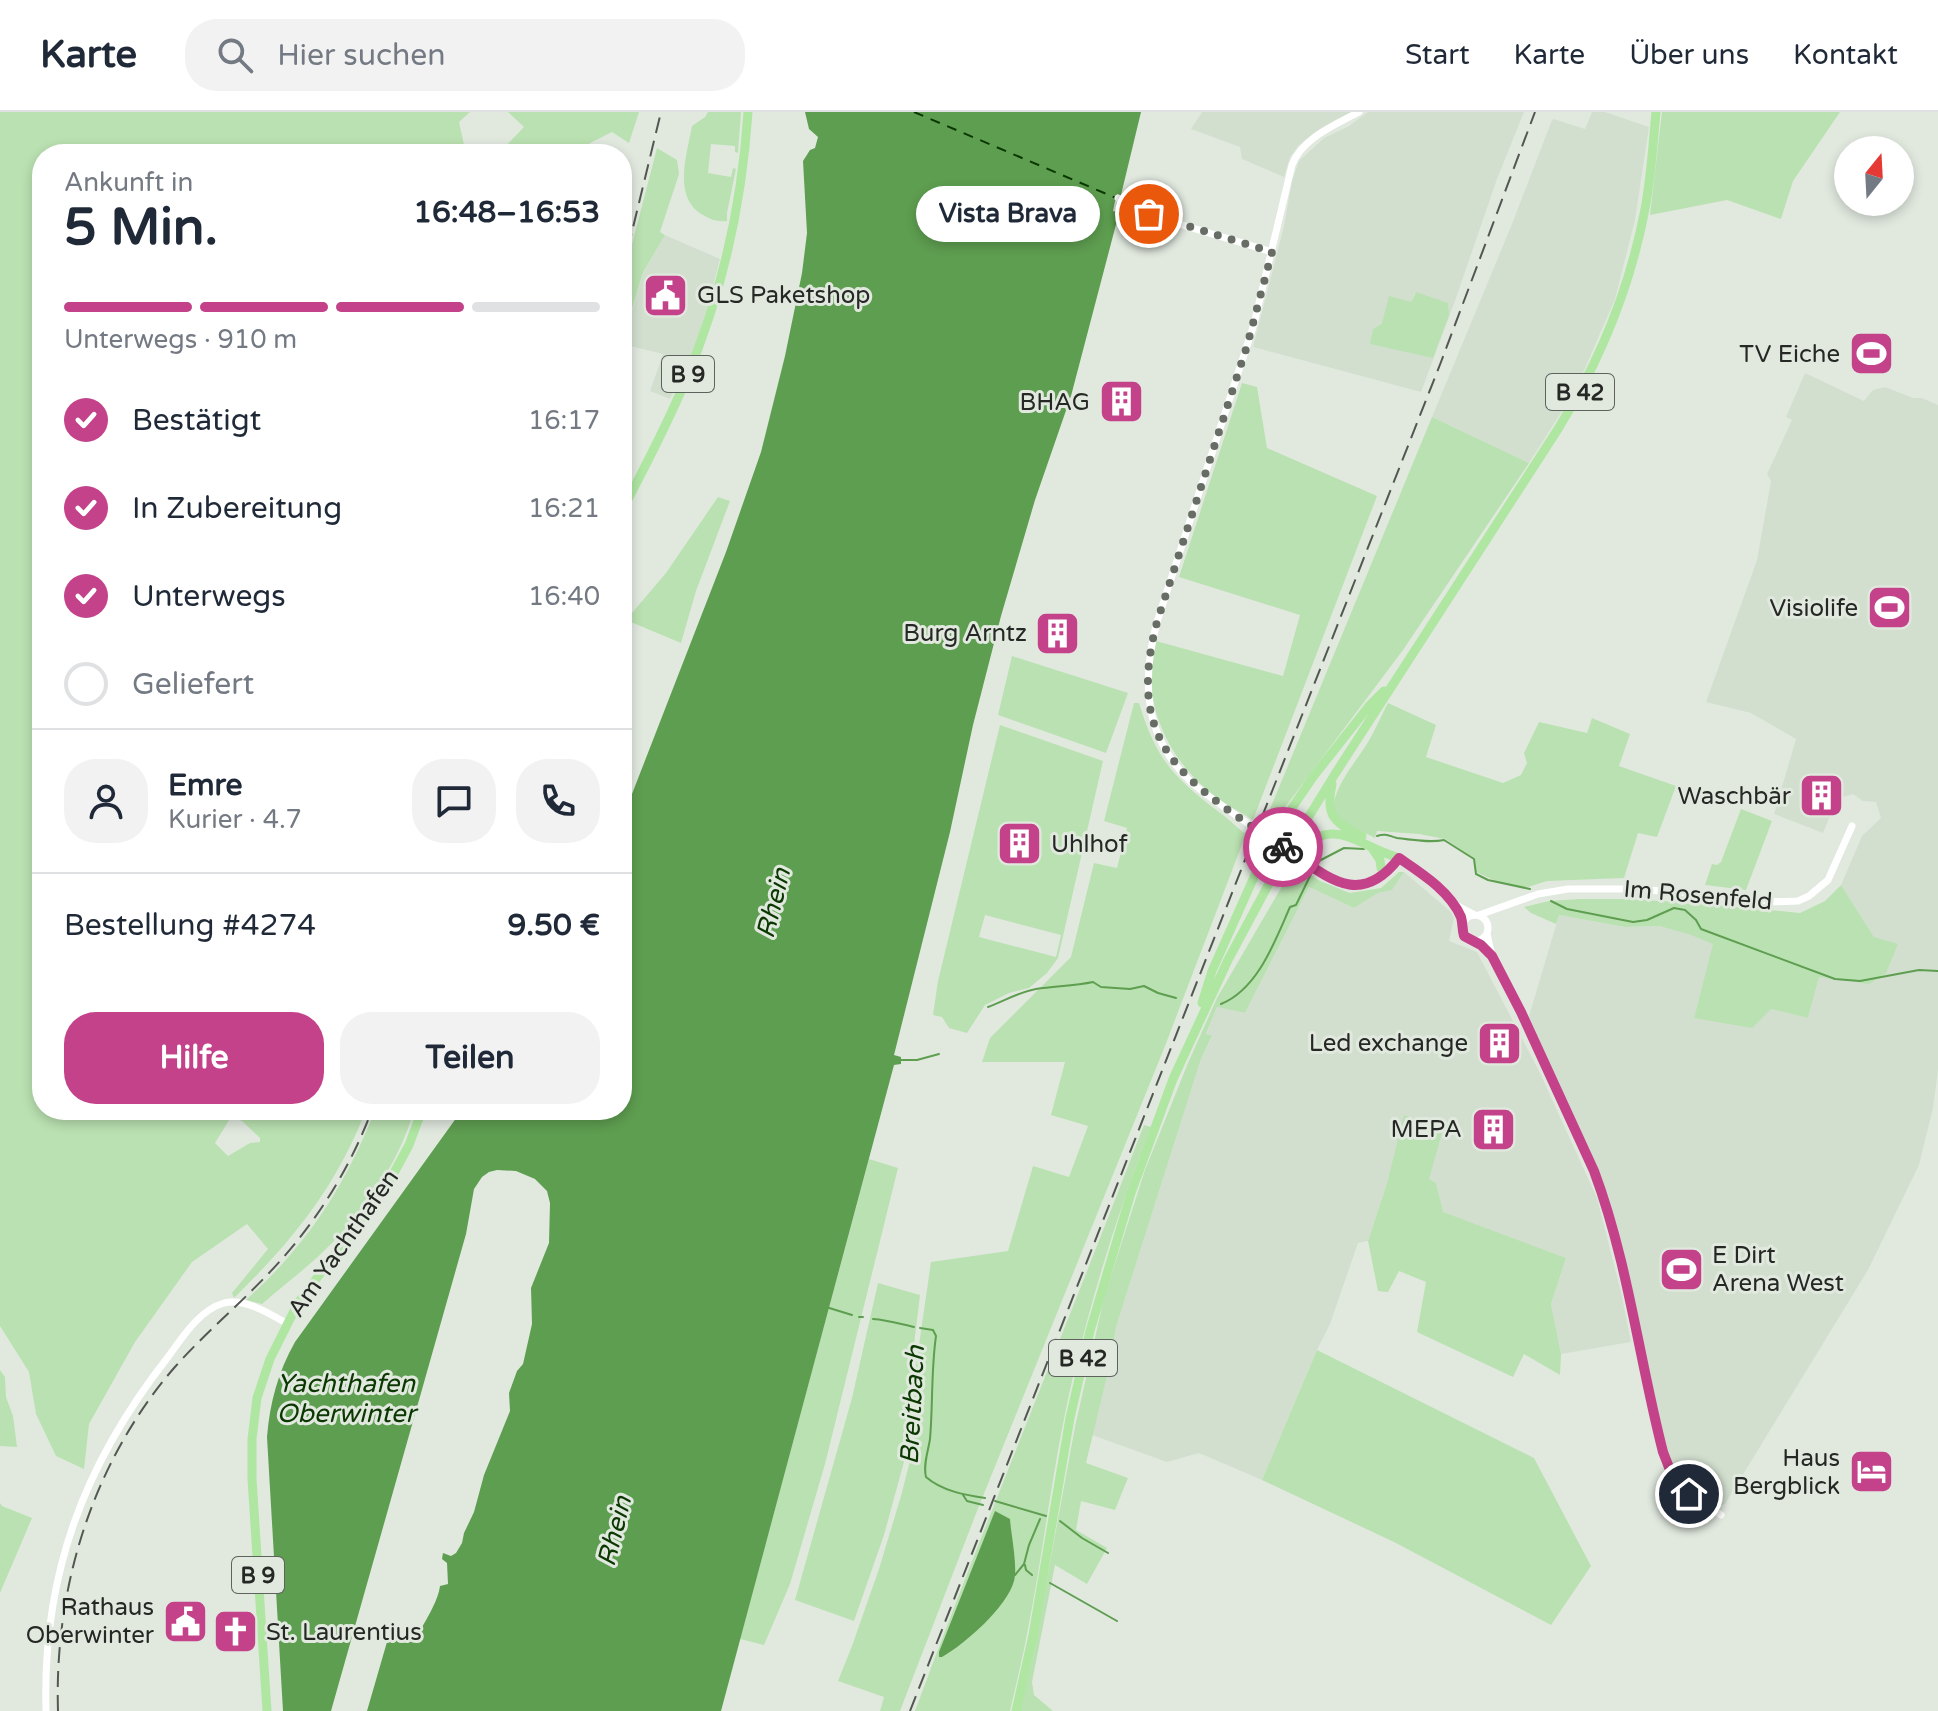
<!DOCTYPE html>
<html lang="de">
<meta charset="utf-8">
<style>
:root{--surface:#fff;--page:#f2f2f3;--text:#1f2937;--muted:#747a83;--line:#e0e1e3;--accent:#c4428a}
body{margin:0;font-family:"Varela Round",sans-serif;background:var(--page);color:var(--text);height:100vh;display:flex;flex-direction:column;font-size:30px;white-space:nowrap}
*{box-sizing:border-box;margin:0}
p{font-size:26px;color:var(--muted)}
.icon{flex:none;width:44px;height:44px;fill:none;stroke:currentColor;stroke-width:2;stroke-linecap:round;stroke-linejoin:round}
.map{position:relative;flex:1;overflow:hidden}
.drawer{position:absolute;left:32px;top:32px;width:600px;height:976px;display:flex;flex-direction:column;background:var(--surface);border-radius:32px;box-shadow:0 4px 12px #0003}
.drawer>*{flex:none}
.needle{width:52px;rotate:18deg}
.fabs{position:absolute;left:1834px;top:24px;display:grid;gap:16px}
.fabs a{display:grid;place-items:center;width:80px;height:80px;border-radius:50%;background:var(--surface);box-shadow:0 4px 12px #0003;font-size:40px}
.pin{position:absolute;display:grid;place-items:center;width:68px;height:68px;color:#fff;margin:-34px;border:4px solid #fff;border-radius:50%;box-shadow:0 2px 8px #0007}
.courier{position:absolute;display:grid;place-items:center;width:80px;height:80px;margin:-40px;border:6px solid #c4428a;border-radius:50%;background:#fff;color:#222;box-shadow:0 2px 10px #0007}
.bubble{position:absolute;height:56px;border-radius:28px;background:var(--surface);box-shadow:0 4px 12px #0003;font-size:26px;font-weight:700;line-height:56px;text-align:center}
.headline em{font-style:normal;font-weight:700}
.headline div{display:flex;flex-direction:column-reverse}
.headline{display:flex;align-items:center;justify-content:space-between;height:136px;padding:0 32px}
h1{font-size:52px;font-weight:700;line-height:60px}
.bar{display:grid;grid-template-columns:repeat(4,1fr);gap:12px 8px;align-content:center;height:96px;padding:0 32px}
.bar i{height:10px;border-radius:6px;background:var(--line)}
.bar .selected{background:var(--accent)}
.bar p{grid-column:span 4}
.line{display:flex;align-items:center;gap:20px;padding:0 32px;border-top:2px solid var(--line)}
.line div{flex:1}
.round{display:grid;place-items:center;flex:none;width:84px;height:84px;border-radius:32px;background:var(--page)}
ol{padding:0 32px;list-style:none}
li{display:flex;align-items:center;gap:24px;height:88px}
li p{margin-inline-start:auto}
li .icon{padding:8px;border-radius:50%;background:var(--accent);color:#fff;stroke-width:4}
li:last-child{color:var(--muted)}
li i{width:44px;height:44px;border:4px solid var(--line);border-radius:50%}
.button{display:flex;gap:16px;margin-top:auto;padding:16px 32px}
.button a{flex:1;height:92px;border-radius:32px;background:var(--accent);color:#fff;font-size:32px;font-weight:700;line-height:92px;text-align:center}
.button a+a{background:var(--page);color:var(--text)}
header{display:flex;align-items:center;gap:48px;box-sizing:border-box;height:112px;padding:0 40px;background:var(--surface);border-bottom:2px solid var(--line)}
header strong{font-size:38px}
nav{display:flex;gap:44px;margin-inline-start:auto;font-size:28px}
.search{width:560px;height:72px;background:var(--page);display:flex;align-items:center;gap:20px;box-sizing:border-box;padding:0 28px;border-radius:32px;color:var(--muted);font-size:30px}
.map>svg:first-child{display:block}
.built{fill:#d2dfcf;fill-rule:evenodd}
.green{fill:#bae1b1;fill-rule:evenodd}
.water{fill:#5e9e50}
.lines{fill:none;stroke-linecap:round;stroke-linejoin:round}
.stream{stroke:#5e9e50;stroke-width:2}
.ferry{stroke:#0b3700;stroke-width:2;stroke-dasharray:10 8;stroke-linecap:butt}
.tertiary{stroke:#fff;stroke-width:7}
.primary{stroke:#afe6a2;stroke-width:9}
.rail{stroke:#535752;stroke-width:2;stroke-dasharray:16 8;stroke-linecap:butt}
.done{stroke:#676c65;stroke-width:8;stroke-dasharray:0 14.4}
.route{stroke:#c4428a;stroke-width:10}
.labels{text-anchor:middle;stroke-width:6;stroke-linejoin:round;paint-order:stroke}
.shield{fill:#e1e9df;stroke:#5d625c;stroke-width:2}
.shield-label{font-size:22px;font-weight:bold;fill:#252824}
.poi-label{font-size:24px;fill:#252824;stroke:#e1e9df;text-anchor:end}
.street-label{font-size:24px;fill:#252824;stroke:#e1e9df}
.water-label{font-size:26px;font-style:italic;fill:#0b3700;stroke:#e1e9df}
</style>
<header>
<strong>Karte</strong>
<div class="search"><svg class="icon" aria-label="search" viewBox="0 0 24 24"><circle cx="10" cy="10" r="6"/><path d="M15 15l6 6"/></svg>Hier suchen</div>
<nav><a>Start</a><a>Karte</a><a>Über uns</a><a>Kontakt</a></nav>
</header>
<div class="map">
<svg width="1938" height="1599" viewBox="0 0 1938 1599">
<rect width="100%" height="100%" fill="#e1e9df"/>
<path class="built" d="M1202,0H1353L1319,19L1299,33L1290,45L1284,65L1242,47L1240,35L1191,17Z
M1368,0H1524L1497,67L1455,189L1421,280L1253,235L1284,114L1292,69L1299,49L1324,26L1349,14ZM1415,180L1432,246L1373,217L1411,190Z
M1592,0H1605L1649,15L1635,108L1615,187L1576,277L1529,351L1432,305L1512,112L1552,8L1554,7L1585,17Z
M665,123L720,147L708,194L694,236L670,287L650,279L663,242L622,232L643,162Z
M1805,261L1864,289L1873,278L1885,275L1913,286H1922L1938,293V958L1933,996L1919,1053L1868,1158L1725,1392L1716,1394L1695,1383L1684,1372L1674,1357L1667,1340L1618,1117L1597,1058L1556,971L1529,904L1559,803L1625,815L1659,814L1688,822L1714,832L1694,906L1771,897L1808,906L1819,865L1869,871L1874,825L1841,773L1862,724L1881,706L1876,690L1863,689L1853,682L1837,687L1823,721L1774,702L1796,627L1751,601L1706,590L1757,448L1771,369L1767,362L1792,308L1786,305Z
M1404,760L1450,799L1454,806L1449,829L1477,840L1540,961L1597,1086L1621,1180L1631,1230L1561,1242L1551,1192L1566,1146L1442,1100L1436,1071L1429,1068L1405,1003L1387,1071L1368,1129L1358,1131L1330,1212L1317,1238L1262,1368L1199,1341L1167,1350L1092,1323L1109,1256L1116,1215L1201,947L1212,925L1206,923L1217,895L1245,901L1309,775L1354,796L1378,781L1392,778Z"/>
<path class="green" d="M0,0H470L459,10L466,42H42V998H366C335,1077 293,1128 234,1186L232,1181L268,1137L247,1112L192,1150L135,1230L89,1312L84,1357L56,1344L36,1302L29,1260L0,1214ZM231,1005L242,1009L260,1026V1030L250,1031L228,1044L215,1031Z
M508,0H639L629,31L612,20L590,31L585,42H495L499,41L524,15Z
M708,0H741L738,41L735,40V34L711,32L708,61L731,65L733,56L736,57L727,101V109C718,110 711,108 703,103C672,86 687,42 692,14L705,5Z
M1662,0H1840L1793,69L1781,107L1727,88L1650,103Z
M657,36L677,48L679,62L660,120L665,123L643,161L622,229V171Z
M1416,180L1448,191L1449,203L1433,246L1370,232L1373,217L1382,211L1389,184L1411,190Z
M1242,271L1257,275L1267,336L1377,384L1253,708C1237,698 1219,689 1205,676C1164,640 1140,583 1156,529L1283,564L1300,503L1179,465Z
M1432,305L1529,351L1403,538L1268,718L1263,714Z
M718,385L730,389L696,479L681,531L626,508L666,461Z
M1012,544L1128,581L1106,641L998,603Z
M1134,591H1139C1156,647 1173,665 1219,700C1229,707 1238,717 1246,722L1165,934L977,1399L900,1599H880L884,1585L838,1569L852,1534L879,1457L901,1384L912,1341L915,1260L931,1150L1008,1139L1033,1054L1069,1065L1088,1014L1051,1003L1065,950H982L990,926L1071,845L1094,751L1117,756L1127,716L1104,709Z
M1388,591L1436,613L1426,645L1503,671L1521,663L1527,651L1524,641L1539,610L1587,621L1592,606L1630,622L1619,654L1676,674L1657,725L1638,721L1624,766L1547,769L1525,776L1498,770L1476,760L1474,746L1445,727L1419,722L1377,719L1375,726L1345,711L1333,699C1334,671 1358,649 1371,625C1377,614 1382,602 1388,591Z
M1000,613L1103,649L1058,846L1047,861L1029,876L1009,881L985,893L967,921L949,916L942,905L933,903L938,869ZM985,803L1061,823L1056,845L979,825Z
M1741,697L1772,709L1746,778L1705,773L1712,752L1717,753L1721,750Z
M1295,752L1320,769L1350,781L1381,776L1399,760H1404L1392,778L1378,781L1354,796L1309,775L1245,901L1217,895L1206,922L1212,924L1201,947L1116,1215L1109,1256L1086,1351L1128,1366L1115,1398L1081,1389L1076,1418L1107,1436L1087,1472L1055,1453L1032,1570L1034,1583L1053,1599H1020L1033,1543L1075,1315L1104,1186L1145,1058L1188,951L1217,886Z
M1841,773L1874,825L1898,832L1886,861L1869,872L1819,865L1808,906L1771,897L1752,916L1694,906L1713,832L1688,822L1659,814L1625,815L1559,803L1556,812L1531,801L1524,795L1549,789L1580,787H1625L1698,791L1800,801L1825,789Z
M375,998H414C400,1048 369,1093 333,1130C311,1153 285,1172 262,1192L246,1188C261,1174 277,1159 290,1143C327,1101 355,1050 375,998Z
M1404,1003L1443,1017L1429,1067L1436,1071L1443,1100L1566,1146L1551,1192L1561,1242L1560,1263L1524,1242L1513,1265L1417,1220L1426,1170L1399,1159L1388,1180L1378,1179L1368,1129L1387,1071Z
M1144,1013L1151,1015C1119,1096 1093,1180 1073,1265C1053,1350 1044,1437 1027,1522C1022,1548 1016,1573 1010,1599H915C988,1402 1069,1209 1144,1013Z
M869,1047L898,1056L825,1352L790,1472L764,1533L740,1527Z
M878,1171L920,1183L910,1266L904,1350L884,1423L854,1509L795,1488L852,1286Z
M1317,1238L1534,1346L1591,1454L1551,1513L1394,1430L1262,1368Z
M0,1258L5,1265L6,1285L13,1304L17,1335L0,1334Z
M0,1391L2,1394L32,1406L0,1481Z"/>
<path class="water" d="M805,0H1141L1121,83L1115,89L1113,99L1119,101L1071,284L1035,388L1001,504L973,613L950,720L894,943L901,945V952L894,953L721,1599H367L389,1523L401,1522L408,1530L416,1526C424,1511 438,1490 440,1474L448,1472L447,1451L442,1447L443,1441L451,1444L456,1441L462,1431L464,1421L474,1400L484,1363L510,1299L509,1281L517,1259L523,1252L532,1212L531,1176L549,1131L550,1091L547,1079L535,1067L516,1059L497,1058L489,1060L482,1065L474,1077L466,1122L331,1599H283L267,1325C270,1290 278,1260 295,1230L462,998H622V719L632,682L726,440L761,340L785,244L802,161L807,121L803,49L810,38L815,36L818,25L809,17Z
M995,1399L1010,1407C1011,1422 1018,1456 1014,1469C1007,1495 965,1532 942,1545H939V1540Z"/>
<g class="lines">
<path class="stream" d="M1377,724C1386,721 1389,724 1397,726C1412,728 1430,731 1444,728L1474,747L1476,762L1488,768L1530,777
M1315,754L1317,750L1344,736L1364,737
M1551,789L1567,797L1633,810L1647,808L1674,796L1685,798L1696,808L1701,817L1835,867L1860,869L1919,858L1938,859
M1221,892C1258,877 1275,829 1290,795L1296,793L1312,760
M988,895C1004,889 1019,880 1036,877C1055,874 1074,874 1093,870L1101,875L1130,877L1144,874L1158,881L1176,886
M899,948H917L939,942
M826,1195L852,1203
M859,1205H863
M873,1207C888,1208 900,1212 914,1215
M920,1216L933,1218L936,1224C931,1258 933,1293 930,1327C928,1340 923,1353 926,1365C942,1379 965,1383 985,1386
M963,1383L967,1389L983,1393
M995,1389L1046,1404
M1060,1409L1082,1426L1108,1441
M1025,1453L1026,1458L1032,1463
M1015,1463L1024,1452L1029,1433L1040,1407
M1050,1471L1117,1509"/>
<path class="ferry" d="M914,0L1116,86"/>
<path class="tertiary" d="M1359,0C1335,13 1302,26 1292,53L1254,212L1157,510C1141,570 1144,625 1191,670C1208,685 1227,697 1246,710C1273,728 1300,747 1328,765C1359,781 1379,771 1399,746
M1118,86L1139,100L1272,140
M1399,746L1426,766L1454,792L1475,803
M1462 816a13 13 0 1 1 26 0a13 13 0 1 1-26 0Z
M1479,803L1538,782L1568,777H1631L1693,781L1769,790L1798,789L1809,784L1828,768L1852,714
M1487,822L1492,844L1521,900L1594,1059C1628,1150 1639,1247 1663,1340C1679,1377 1688,1381 1721,1403
M46,1599C42,1463 84,1352 168,1245C182,1226 199,1198 224,1191C244,1186 269,1201 286,1211"/>
<path class="primary" d="M622,399C644,356 668,312 686,267C722,182 742,92 748,0
M1332,672C1325,704 1334,711 1362,724
M1372,736L1380,748L1381,756
M1287,746C1337,701 1348,730 1399,746
M1202,891L1212,859L1271,727L1313,665L1369,594L1384,579
M267,1599L252,1367V1327L257,1286L270,1247L298,1191L388,1072L409,1033L422,998
M1016,1599L1033,1523L1070,1306L1090,1219L1131,1081L1173,967L1228,848L1279,753L1335,662L1558,317C1600,249 1630,176 1645,97C1651,65 1653,32 1656,0"/>
<path class="rail" d="M622,161L661,0
M58,1599C54,1475 93,1350 174,1256C204,1222 238,1194 269,1161C314,1114 349,1059 372,998
M910,1599L1441,250L1535,0"/>
</g>
<g class="lines">
<path class="done" d="M1149,102L1272,140L1247,234L1157,510C1123,637 1189,672 1283,735"/>
<path class="route" d="M1283,735C1325,762 1358,799 1399,746C1421,761 1450,779 1461,805C1463,812 1462,817 1464,824L1481,833L1492,844L1521,900L1594,1059C1628,1150 1639,1247 1663,1340L1670,1358L1689,1382"/>
</g>
<defs>
<symbol id="civic-square" viewBox="-11 -11 22 22"><rect x="-9" y="-9" width="18" height="18" rx="4" fill="#c4428a" stroke="#e1e9df"/><path d="M-.6-6.5H3V-4.5H.6V-3L4-1V1h2V6H-6V1h2V-1L-.6-3ZM-1.2 2.5V6h2.4V2.5Z" fill="#fff"/></symbol>
<symbol id="stadium-square" viewBox="-11 -11 22 22"><rect x="-9" y="-9" width="18" height="18" rx="4" fill="#c4428a" stroke="#e1e9df"/><path d="M0-5a6.5 5 0 1 0 0 10a6.5 5 0 1 0 0-10ZM-3.5-1.8h7v3.6h-7Z" fill="#fff"/></symbol>
<symbol id="building-square" viewBox="-11 -11 22 22"><rect x="-9" y="-9" width="18" height="18" rx="4" fill="#c4428a" stroke="#e1e9df"/><path d="M-4-6H4V6H1V3H-1V6H-4ZM-2.5-4.3h1.7v1.8h-1.7ZM.8-4.3h1.7v1.8H.8ZM-2.5-1h1.7V.8h-1.7ZM.8-1h1.7V.8H.8Z" fill="#fff"/></symbol>
<symbol id="hotel-square" viewBox="-11 -11 22 22"><rect x="-9" y="-9" width="18" height="18" rx="4" fill="#c4428a" stroke="#e1e9df"/><path d="M-6-4.5h1.5V1H6V5H4.5V3h-9V5H-6ZM-4 0a1.8 1.8 0 1 1 3.6 0ZM.5 0V-2.5h3Q6-2.5 6 0Z" fill="#fff"/></symbol>
<symbol id="church-square" viewBox="-11 -11 22 22"><rect x="-9" y="-9" width="18" height="18" rx="4" fill="#c4428a" stroke="#e1e9df"/><path d="M-1.2-6h2.4v3.5h3.3v2.4h-3.3V6h-2.4V-.1h-3.3v-2.4h3.3Z" fill="#fff"/></symbol>
</defs>
<g fill-rule="evenodd">
<use href="#civic-square" x="640" y="158" width="51" height="51"/>
<use href="#stadium-square" x="1846" y="216" width="51" height="51"/>
<use href="#building-square" x="1096" y="264" width="51" height="51"/>
<use href="#stadium-square" x="1864" y="470" width="51" height="51"/>
<use href="#building-square" x="1032" y="496" width="51" height="51"/>
<use href="#building-square" x="1796" y="658" width="51" height="51"/>
<use href="#building-square" x="994" y="706" width="51" height="51"/>
<use href="#building-square" x="1474" y="906" width="51" height="51"/>
<use href="#building-square" x="1468" y="992" width="51" height="51"/>
<use href="#stadium-square" x="1656" y="1132" width="51" height="51"/>
<use href="#hotel-square" x="1846" y="1334" width="51" height="51"/>
<use href="#civic-square" x="160" y="1484" width="51" height="51"/>
<use href="#church-square" x="210" y="1494" width="51" height="51"/>
</g>
<g class="labels">
<g class="shield">
<rect x="662" y="244" width="52" height="36" rx="6"/>
<rect x="1546" y="262" width="68" height="36" rx="6"/>
<rect x="1049" y="1228" width="68" height="36" rx="6"/>
<rect x="232" y="1445" width="52" height="36" rx="6"/>
</g>
<g class="shield-label">
<text x="688" y="270">B 9</text>
<text x="1580" y="288">B 42</text>
<text x="1083" y="1254">B 42</text>
<text x="258" y="1471">B 9</text>
</g>
<g class="poi-label">
<text x="697" y="191" text-anchor="start">GLS Paketshop</text>
<text x="1840" y="250">TV Eiche</text>
<text x="1090" y="298">BHAG</text>
<text x="1858" y="504">Visiolife</text>
<text x="1027" y="529">Burg Arntz</text>
<text x="1791" y="692">Waschbär</text>
<text x="1051" y="740" text-anchor="start">Uhlhof</text>
<text x="1468" y="939">Led exchange</text>
<text x="1462" y="1025">MEPA</text>
<text x="1712" y="1151" text-anchor="start">E Dirt<tspan x="1712" dy="28">Arena West</tspan></text>
<text x="1840" y="1354">Haus<tspan x="1840" dy="28">Bergblick</tspan></text>
<text x="154" y="1503">Rathaus<tspan x="154" dy="28">Oberwinter</tspan></text>
<text x="266" y="1528" text-anchor="start">St. Laurentius</text>
</g>
<g class="street-label">
<text transform="translate(1698 783) rotate(5)" y="8">Im Rosenfeld</text>
<text transform="translate(343 1131) rotate(-55)" y="8">Am Yachthafen</text>
</g>
<g class="water-label">
<text transform="translate(773 791) rotate(-76)" y="9">Rhein</text>
<text x="346" y="1280">Yachthafen<tspan x="346" dy="30">Oberwinter</tspan></text>
<text transform="translate(912 1293) rotate(-87)" y="9">Breitbach</text>
<text transform="translate(614 1419) rotate(-76)" y="9">Rhein</text>
</g>
</g>
</svg>
<div class="fabs">
<a><svg class="needle" viewBox="-14 -14 28 28"><path d="M0-13l5 13h-10z" fill="#e53935"/><path d="M0 13l5-13h-10z" fill="#747a83"/></svg></a>
</div>
<div class="pin" style="left:1149px;top:102px;background:#ea580c"><svg class="icon" aria-label="bag" viewBox="0 0 24 24"><path d="M5 8h14l-1 12H6zM9 8a3 3 0 0 1 6 0"/></svg></div>
<div class="pin" style="left:1689px;top:1382px;background:#1f2937"><svg class="icon" aria-label="home" viewBox="0 0 24 24"><path d="M3 11l9-7 9 7M6 9v11h12V9"/></svg></div>
<div class="courier" style="left:1283px;top:735px"><svg class="icon" aria-label="bike" viewBox="0 0 24 24"><circle cx="6" cy="16" r="4"/><circle cx="18" cy="16" r="4"/><path d="M6 16l4-8h5l3 8M10 8l3 8H6M13 5h3"/></svg></div>
<div class="bubble" style="left:916px;top:74px;width:184px">Vista Brava</div>
<section class="drawer">
<div class="headline"><div><h1>5 Min.</h1><p>Ankunft in</p></div><em>16:48–16:53</em></div>
<div class="bar"><i class="selected"></i><i class="selected"></i><i class="selected"></i><i></i><p>Unterwegs · 910 m</p></div>
<ol>
<li><svg class="icon" aria-label="check" viewBox="0 0 24 24"><path d="M5 12l5 5 9-10"/></svg>Bestätigt<p>16:17</p></li>
<li><svg class="icon" aria-label="check" viewBox="0 0 24 24"><path d="M5 12l5 5 9-10"/></svg>In Zubereitung<p>16:21</p></li>
<li><svg class="icon" aria-label="check" viewBox="0 0 24 24"><path d="M5 12l5 5 9-10"/></svg>Unterwegs<p>16:40</p></li>
<li><i></i>Geliefert</li>
</ol>
<div class="line" style="height:144px"><a class="round"><svg class="icon" aria-label="person" viewBox="0 0 24 24"><circle cx="12" cy="8" r="4"/><path d="M4 21q1-7 8-7t8 7"/></svg></a><div><b>Emre</b><p>Kurier · 4.7</p></div><a class="round"><svg class="icon" aria-label="chat" viewBox="0 0 24 24"><path d="M4 5h16v11H9l-5 4z"/></svg></a><a class="round"><svg class="icon" aria-label="phone" viewBox="0 0 24 24"><path d="M5 4h4l2 5-3 2q2 4 5 5l2-3 5 2v4C11 20 4 13 5 4z"/></svg></a></div>
<div class="line" style="height:104px"><div>Bestellung #4274</div><b>9.50 €</b></div>
<div class="button"><a>Hilfe</a><a>Teilen</a></div>
</section>
</div>
